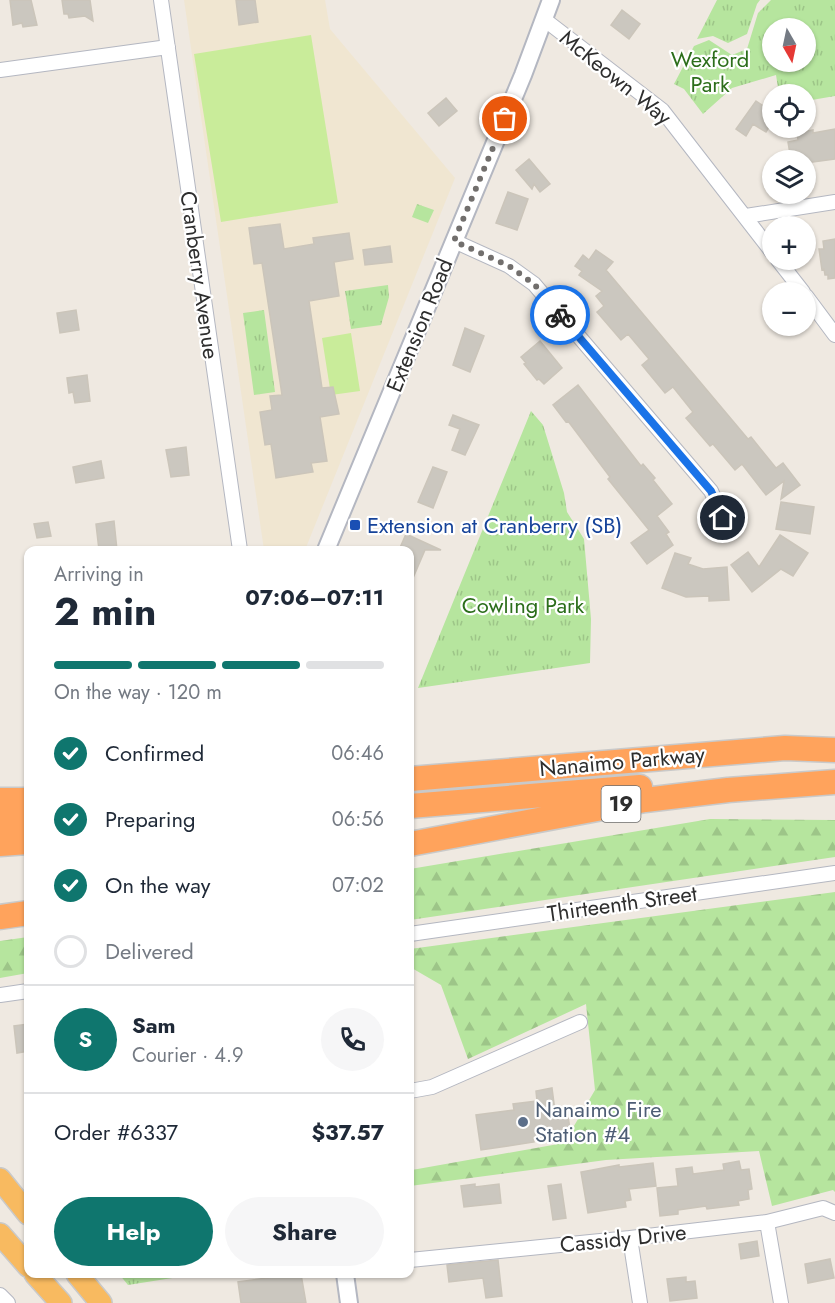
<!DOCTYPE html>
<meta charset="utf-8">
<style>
:root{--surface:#fff;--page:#f6f6f7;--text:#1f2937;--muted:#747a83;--line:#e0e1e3;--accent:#0f766e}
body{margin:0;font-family:Jost,sans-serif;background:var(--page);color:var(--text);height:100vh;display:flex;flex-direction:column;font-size:22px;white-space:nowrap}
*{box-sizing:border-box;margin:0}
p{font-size:20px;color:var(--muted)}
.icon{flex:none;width:33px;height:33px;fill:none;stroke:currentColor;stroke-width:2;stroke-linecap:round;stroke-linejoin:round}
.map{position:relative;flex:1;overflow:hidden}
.sheet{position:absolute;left:24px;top:546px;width:390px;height:732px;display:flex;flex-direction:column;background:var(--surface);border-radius:12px;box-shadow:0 2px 4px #0004}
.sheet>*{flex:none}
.needle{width:39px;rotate:171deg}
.fabs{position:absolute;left:762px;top:18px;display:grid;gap:12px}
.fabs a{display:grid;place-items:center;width:54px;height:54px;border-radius:50%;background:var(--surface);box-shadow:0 2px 4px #0004;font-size:30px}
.pin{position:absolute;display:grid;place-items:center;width:51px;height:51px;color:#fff;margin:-26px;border:3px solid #fff;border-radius:50%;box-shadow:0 2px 6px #0007}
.courier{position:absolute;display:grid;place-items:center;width:60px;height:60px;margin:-30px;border:4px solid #1a73e8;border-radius:50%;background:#fff;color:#222;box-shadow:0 2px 8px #0007}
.headline em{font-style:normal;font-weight:700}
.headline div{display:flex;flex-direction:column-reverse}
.headline{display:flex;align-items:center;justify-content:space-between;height:102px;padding:0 30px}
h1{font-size:39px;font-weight:700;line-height:45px}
.bar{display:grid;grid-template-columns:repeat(4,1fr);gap:9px 6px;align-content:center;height:72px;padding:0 30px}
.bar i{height:8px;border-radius:4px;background:var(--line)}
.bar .on{background:var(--accent)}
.bar p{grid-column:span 4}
.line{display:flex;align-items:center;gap:15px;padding:0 30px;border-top:2px solid var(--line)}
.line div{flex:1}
.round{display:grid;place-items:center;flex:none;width:63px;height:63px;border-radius:32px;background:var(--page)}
ol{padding:0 30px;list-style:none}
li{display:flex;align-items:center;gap:18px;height:66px}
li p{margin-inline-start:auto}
li .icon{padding:6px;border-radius:50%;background:var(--accent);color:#fff;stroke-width:4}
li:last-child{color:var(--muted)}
li i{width:33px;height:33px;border:3px solid var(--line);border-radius:50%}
.primary-button{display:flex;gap:12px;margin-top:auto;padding:12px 30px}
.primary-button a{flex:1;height:69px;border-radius:36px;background:var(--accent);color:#fff;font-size:24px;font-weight:700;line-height:69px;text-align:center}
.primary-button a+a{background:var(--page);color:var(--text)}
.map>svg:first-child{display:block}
.education{fill:#f0e6d1}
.forest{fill:url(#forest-firs)}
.park{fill:url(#park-tufts);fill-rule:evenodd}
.pitch{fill:#c9ec9a}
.building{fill:#cbc7bf;stroke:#cbc5ba;stroke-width:1.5}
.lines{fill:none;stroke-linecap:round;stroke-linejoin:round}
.minor-casing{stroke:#b4b7c1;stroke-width:16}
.tertiary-casing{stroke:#b4b7c1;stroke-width:20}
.trunk-casing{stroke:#c9c9c9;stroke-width:24}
.motorway-casing{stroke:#c9c9c9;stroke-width:27}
.minor{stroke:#fff;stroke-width:14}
.tertiary{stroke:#fff;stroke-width:16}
.trunk{stroke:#f8ba60;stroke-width:21}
.motorway{stroke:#ffa35c;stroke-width:24}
.done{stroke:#726f6d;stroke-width:6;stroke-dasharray:0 10.8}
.route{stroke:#1a73e8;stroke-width:8}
.transit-dot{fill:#1a4fb4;stroke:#fff;stroke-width:2}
.service-dot{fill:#5c6f8a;stroke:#fff;stroke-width:2}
.labels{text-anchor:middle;stroke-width:4.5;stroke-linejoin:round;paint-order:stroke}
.shield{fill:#fff;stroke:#6d6d6d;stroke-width:1.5}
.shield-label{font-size:21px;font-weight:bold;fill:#2e2e2e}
.park-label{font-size:22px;fill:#2c6e1b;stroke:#fff}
.street-label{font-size:22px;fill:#2e2e2e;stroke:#fff}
.transit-label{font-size:22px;fill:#164399;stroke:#fff;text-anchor:start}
.service-label{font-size:22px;fill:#4e5e75;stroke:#fff;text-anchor:start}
</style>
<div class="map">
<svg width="835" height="1303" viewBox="0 0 835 1303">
<defs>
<pattern id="forest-firs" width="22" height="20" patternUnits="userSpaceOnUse" patternTransform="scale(1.5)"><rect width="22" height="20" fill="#b6e59e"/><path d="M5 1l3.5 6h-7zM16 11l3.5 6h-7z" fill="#9dc588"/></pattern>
<pattern id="park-tufts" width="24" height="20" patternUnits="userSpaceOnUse" patternTransform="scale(1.5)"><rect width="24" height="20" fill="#b6e59e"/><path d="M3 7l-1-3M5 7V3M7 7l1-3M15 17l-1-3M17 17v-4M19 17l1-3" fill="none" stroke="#9dc588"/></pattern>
</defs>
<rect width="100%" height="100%" fill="#efe9e1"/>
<path class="education" d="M184,0H325L330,29L455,178L305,550H264Z"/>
<path class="forest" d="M710,819L835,820V857L410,920V869Z
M835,892V1192L833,1190L772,1206L759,1151L606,1160L410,1186V1171L412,1170L564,1143L595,1090L586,1004L468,1059L441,985L410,967V949Z
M28,937V973L0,978V941Z"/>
<path class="park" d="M717,0H760L757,4L747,34L728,43L713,36L697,39Z
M771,0H835V96L806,101V94H779L776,75L732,88L703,114L684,89L674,84L694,46L709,40L732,55L747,49L758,13ZM806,28V62H772V28Z
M417,204L434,210L428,223L412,217Z
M388,285L389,297L381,325L351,329L345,291Z
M264,310L275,392L254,395L243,313Z
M531,411L543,425L564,493L567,512L584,539L591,619L590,663L418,688Z
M119,1274H185V1276L128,1285Z"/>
<path class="pitch" d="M311,35L338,203L221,222L194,54Z
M351,333L360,391L331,395L322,338Z"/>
<path class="building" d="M10,0H31L37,25L23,27L22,23L13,25Z
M62,0H90L93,21L85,16L69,18L68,14H64Z
M236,0H255L258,22L239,25Z
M622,10L640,24L629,39L611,25Z
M446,98L457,111L439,126L428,113Z
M756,101L772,112V122L766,132L753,124L746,136L736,129Z
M835,129V159L806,163V160H791L788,142L798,140L797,133L813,130V133Z
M529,159L550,184L540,192L534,184L532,189L516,170Z
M508,192L528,199L517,230L496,223Z
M280,224L284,249L314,244L313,238L349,233L353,259L334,262L339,296L309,301L322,388L333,387L339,414L320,417L327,461L311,463L313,472L276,478L271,444L265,445L260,412L272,410L270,396L282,395L262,263L254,264L249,228Z
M835,239V278L828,279V275H825L824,269L822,270L819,249H824L823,241Z
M390,246L392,262L365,265L363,250Z
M596,250L613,262L606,270L748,439L751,437L776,468L783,463L800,485L781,499L784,481L766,495L742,464L735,470L713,444L710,446L686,418L693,412L673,387L665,393L642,365L649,359L628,334L621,340L597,312L604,306L596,296L602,291L579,275L582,271L575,266L583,255L589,260Z
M76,310L79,330L60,333L57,313Z
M465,328L484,336L470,372L453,365Z
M540,341L562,368L544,384L539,379L537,380L524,364L526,363L521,357Z
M87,375L90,401L75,403L73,392L69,393L67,378Z
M578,385L641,466L643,464L655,478L653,480L672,504L657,516L669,532L666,534L673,545L647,564L631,543L649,530L608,479L610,477L568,421L566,422L553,405Z
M453,415L479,425L465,455L452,450L460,429L449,425Z
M186,447L189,475L171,477L166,450Z
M101,461L104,478L76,483L73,467Z
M433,467L447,472L433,508L418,502Z
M781,502L814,507L810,534L776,529Z
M114,521L117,550H99L96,524Z
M48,522L51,536L37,538L34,524Z
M406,534L441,550H425L410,585V550H399Z
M780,535L808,553L793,576L781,569L752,592L731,565L748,552L759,567Z
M675,553L691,558L688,564L703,569L727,567L729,600L709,601V596L686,597L662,588Z
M28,1024V1051L17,1053L14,1026Z
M552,1088L555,1111L567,1109L570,1129L563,1130V1133L533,1138L534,1142L481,1150L476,1115L514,1110L513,1104L537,1101L536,1091Z
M739,1161L741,1170L749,1169L752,1189L748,1190L749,1199L738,1201L739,1205L707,1209L706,1206L678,1210V1214L660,1216L657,1188L678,1186L676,1169L692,1167L693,1174L724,1170L723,1164Z
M653,1163L656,1186L629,1189L631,1200L625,1201L626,1207L588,1213L581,1172L619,1165V1167Z
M475,1184V1187L499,1184L501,1203L464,1207L461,1186Z
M561,1184L566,1218L553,1220L548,1186Z
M757,1241L759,1256L741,1259L739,1244Z
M830,1259L834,1278L808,1283L805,1264Z
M498,1260L502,1296L486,1298L483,1278L449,1282L447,1265Z
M295,1274H301L306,1303H241L238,1282Z
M686,1277V1282L695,1281L697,1298L670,1301L667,1279Z"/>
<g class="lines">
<defs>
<path id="minor" d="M161,0L240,550
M545,20L662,110L772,252
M0,70L168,47
M746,216L835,202
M454,241L509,266L534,284L711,491L723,518
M778,260L803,292
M806,296L835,335
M410,934L835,873
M0,995L28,991
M410,1091L432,1087L580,1022
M767,1222L781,1303
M630,1238L640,1303
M410,1260L630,1238L767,1222L823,1208L835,1213
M0,1295L8,1303"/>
<path id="tertiary" d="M326,550L523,75L551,0
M345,1274L349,1303"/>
<path id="trunk" d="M0,1179L28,1214
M0,1234L28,1266
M35,1274L61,1303
M77,1274L101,1303"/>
<path id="motorway" d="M410,779L785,748L835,750
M0,800H28
M410,806L640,787
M0,820L28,818
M0,844L28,842
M410,844L645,800L728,790L835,782
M0,917L28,913"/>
</defs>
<use href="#minor" class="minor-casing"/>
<use href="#tertiary" class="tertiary-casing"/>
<use href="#trunk" class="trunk-casing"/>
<use href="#motorway" class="motorway-casing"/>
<use href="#minor" class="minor"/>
<use href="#tertiary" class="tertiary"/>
<use href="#trunk" class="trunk"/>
<use href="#motorway" class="motorway"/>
</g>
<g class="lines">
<path class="done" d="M505,119L454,241L509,266L534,284L560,315"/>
<path class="route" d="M560,315L711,491L723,518"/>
</g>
<rect class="transit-dot" x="349" y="519" width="12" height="12" rx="3"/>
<circle class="service-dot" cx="523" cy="1122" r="6"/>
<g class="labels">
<rect class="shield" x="601.5" y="786" width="39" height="36" rx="4.5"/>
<g class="shield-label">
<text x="621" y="811">19</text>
</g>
<g class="park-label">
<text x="710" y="67">Wexford<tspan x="710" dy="25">Park</tspan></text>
<text x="523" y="613">Cowling Park</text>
</g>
<g class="street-label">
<text transform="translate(616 77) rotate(39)" y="8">McKeown Way</text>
<text transform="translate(200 275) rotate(82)" y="8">Cranberry Avenue</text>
<text transform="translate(419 325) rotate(-68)" y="8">Extension Road</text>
<text transform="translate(622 761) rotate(-5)" y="8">Nanaimo Parkway</text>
<text transform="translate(622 903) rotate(-8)" y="8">Thirteenth Street</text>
<text transform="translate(623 1238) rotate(-6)" y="8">Cassidy Drive</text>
</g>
<g class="transit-label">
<text x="367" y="533">Extension at Cranberry (SB)</text>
</g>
<g class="service-label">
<text x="535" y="1117">Nanaimo Fire<tspan x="535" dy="25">Station #4</tspan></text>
</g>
</g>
</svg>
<div class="fabs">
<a><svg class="needle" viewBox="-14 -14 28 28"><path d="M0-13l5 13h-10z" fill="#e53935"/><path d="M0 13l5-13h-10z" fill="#747a83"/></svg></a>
<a><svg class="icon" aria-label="locate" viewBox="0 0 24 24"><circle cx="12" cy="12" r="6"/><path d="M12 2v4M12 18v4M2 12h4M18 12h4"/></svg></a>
<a><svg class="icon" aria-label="layers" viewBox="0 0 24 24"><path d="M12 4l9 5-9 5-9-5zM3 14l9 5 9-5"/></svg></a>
<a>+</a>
<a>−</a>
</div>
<div class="pin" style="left:505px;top:119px;background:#ea580c"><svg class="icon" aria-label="bag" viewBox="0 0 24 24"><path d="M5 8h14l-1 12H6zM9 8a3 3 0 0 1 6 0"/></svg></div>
<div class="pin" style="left:723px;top:518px;background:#1f2937"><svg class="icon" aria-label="home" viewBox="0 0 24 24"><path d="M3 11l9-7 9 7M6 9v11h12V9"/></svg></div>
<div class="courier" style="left:560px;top:315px"><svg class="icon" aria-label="bike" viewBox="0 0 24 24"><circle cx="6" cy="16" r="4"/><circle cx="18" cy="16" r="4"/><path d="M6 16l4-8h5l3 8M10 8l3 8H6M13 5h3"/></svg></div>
<section class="sheet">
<div class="headline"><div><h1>2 min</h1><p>Arriving in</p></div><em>07:06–07:11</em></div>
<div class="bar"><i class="on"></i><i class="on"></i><i class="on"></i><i></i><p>On the way · 120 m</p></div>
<ol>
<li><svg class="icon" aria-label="check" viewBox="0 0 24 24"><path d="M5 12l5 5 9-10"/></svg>Confirmed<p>06:46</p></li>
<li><svg class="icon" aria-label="check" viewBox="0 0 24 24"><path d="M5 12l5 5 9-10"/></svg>Preparing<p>06:56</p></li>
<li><svg class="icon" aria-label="check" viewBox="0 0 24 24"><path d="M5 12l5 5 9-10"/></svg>On the way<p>07:02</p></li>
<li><i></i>Delivered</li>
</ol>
<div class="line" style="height:108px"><b class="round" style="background:var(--accent);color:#fff">S</b><div><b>Sam</b><p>Courier · 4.9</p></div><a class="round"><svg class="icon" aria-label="phone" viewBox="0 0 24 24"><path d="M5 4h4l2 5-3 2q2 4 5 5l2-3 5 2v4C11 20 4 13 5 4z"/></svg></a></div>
<div class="line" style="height:78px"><div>Order #6337</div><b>$37.57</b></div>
<div class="primary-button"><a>Help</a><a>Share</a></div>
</section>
</div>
